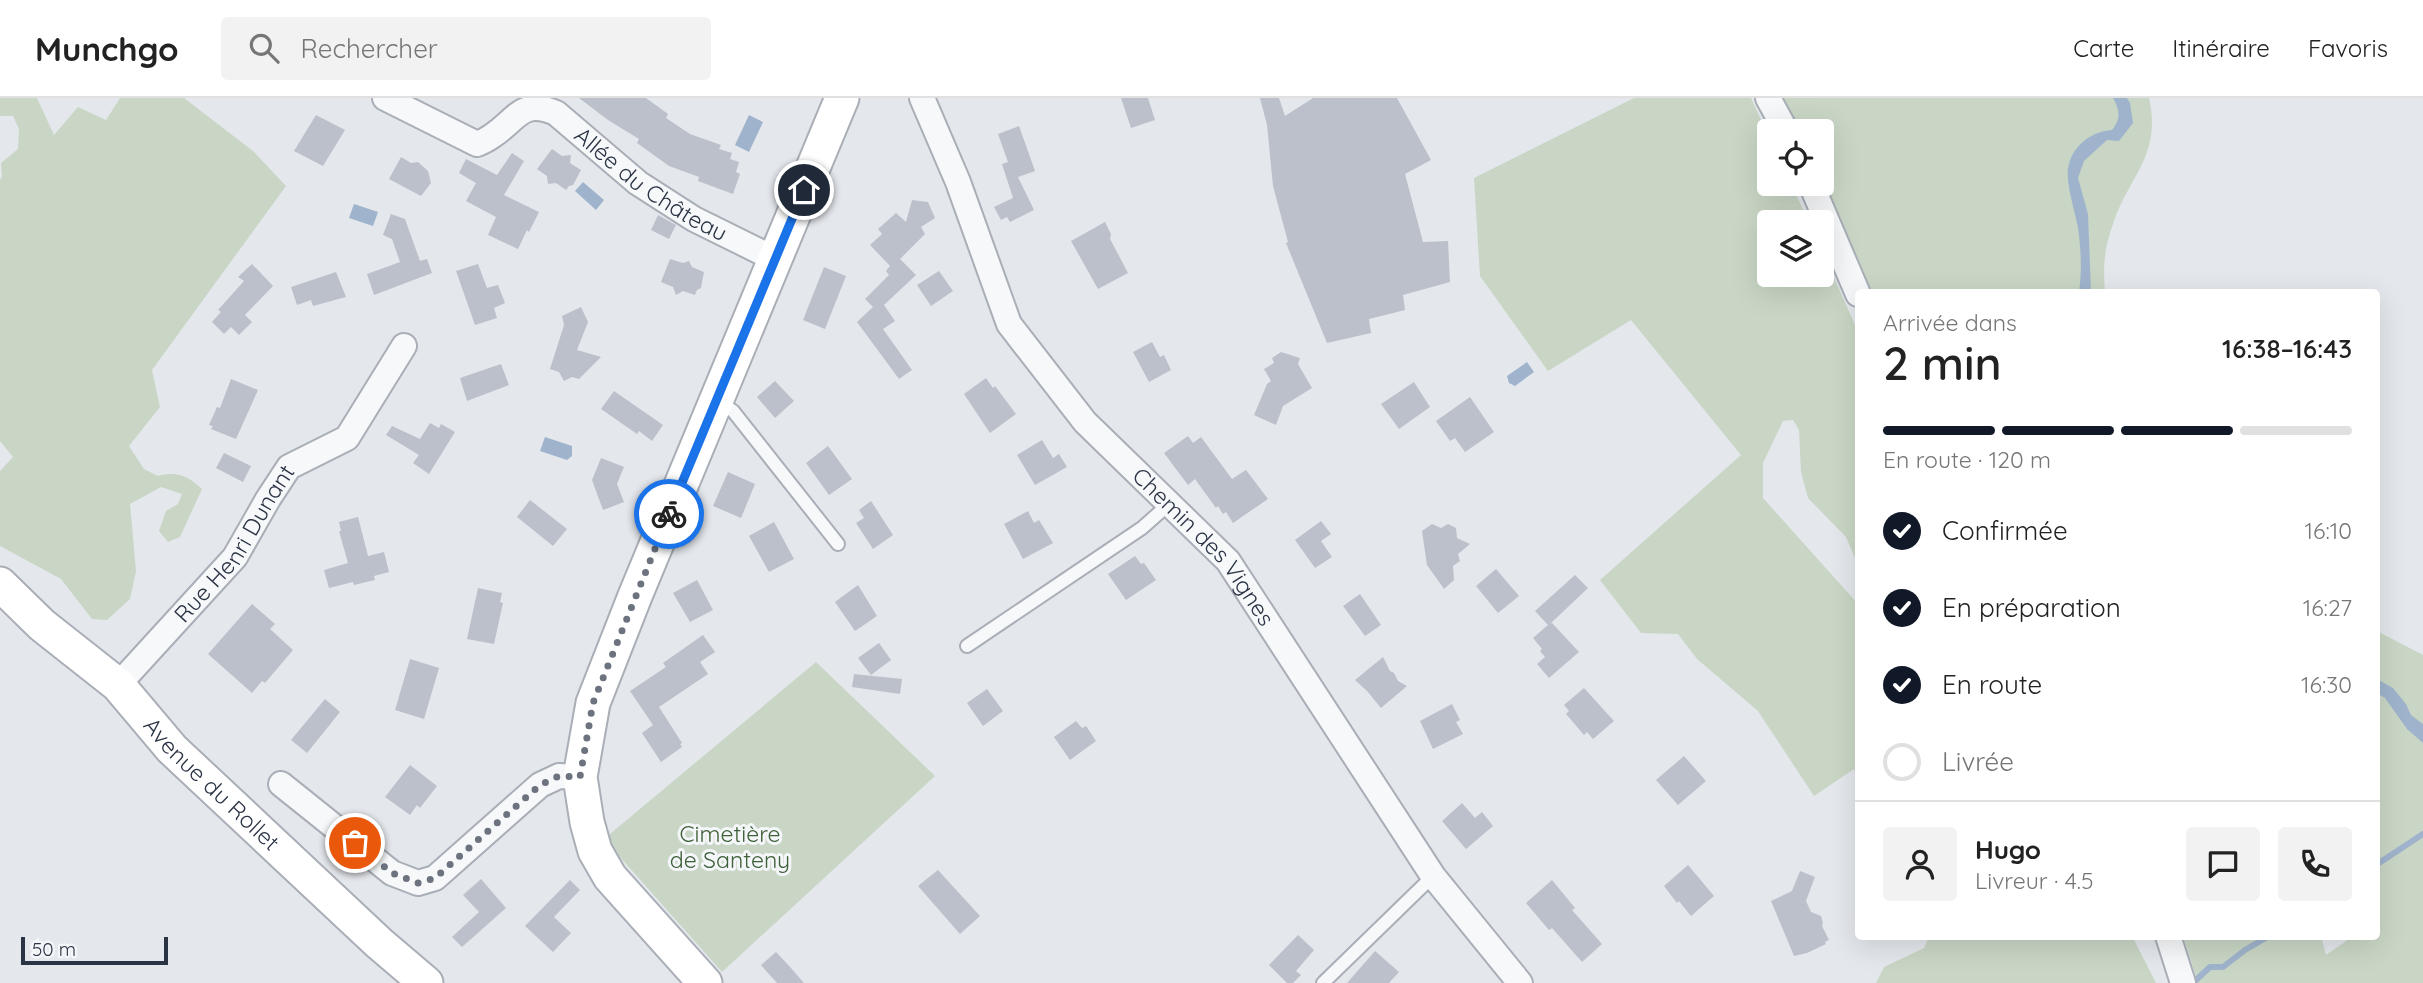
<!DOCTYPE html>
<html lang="fr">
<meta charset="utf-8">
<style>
:root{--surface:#fff;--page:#f2f2f2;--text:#222;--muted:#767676;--line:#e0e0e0;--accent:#111827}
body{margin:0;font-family:Quicksand,sans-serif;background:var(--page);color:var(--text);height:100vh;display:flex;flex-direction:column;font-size:26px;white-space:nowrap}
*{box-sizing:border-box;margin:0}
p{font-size:23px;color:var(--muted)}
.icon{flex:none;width:38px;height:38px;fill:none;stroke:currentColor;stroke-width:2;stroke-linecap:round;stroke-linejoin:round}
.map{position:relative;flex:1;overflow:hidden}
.details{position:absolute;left:1855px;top:191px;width:525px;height:651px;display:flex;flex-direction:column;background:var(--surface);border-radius:7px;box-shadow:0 7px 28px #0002}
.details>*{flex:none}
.buttons{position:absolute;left:1757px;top:21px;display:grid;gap:14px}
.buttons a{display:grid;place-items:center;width:77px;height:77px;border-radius:7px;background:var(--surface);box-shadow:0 7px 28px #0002;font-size:35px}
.scale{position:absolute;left:21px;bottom:18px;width:147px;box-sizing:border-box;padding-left:7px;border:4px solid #2b3445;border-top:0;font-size:19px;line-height:24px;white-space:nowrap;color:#2b3445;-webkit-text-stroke:5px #f4f6f9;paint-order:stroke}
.pin{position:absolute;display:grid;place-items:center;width:60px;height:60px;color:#fff;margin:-30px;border:4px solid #fff;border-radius:50%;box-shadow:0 2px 7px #0007}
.courier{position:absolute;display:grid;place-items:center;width:70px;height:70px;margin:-35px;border:5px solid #1a73e8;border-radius:50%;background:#fff;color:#222;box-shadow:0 2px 9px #0007}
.head em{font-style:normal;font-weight:600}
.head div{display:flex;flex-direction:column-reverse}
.head{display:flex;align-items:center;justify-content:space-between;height:119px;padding:0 28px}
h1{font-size:46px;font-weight:600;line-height:52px}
.bar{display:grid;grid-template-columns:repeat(4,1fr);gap:10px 7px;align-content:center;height:84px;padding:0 28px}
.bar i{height:9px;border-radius:5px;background:var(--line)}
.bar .active{background:var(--accent)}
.bar p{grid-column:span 4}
.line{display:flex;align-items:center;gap:18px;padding:0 28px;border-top:2px solid var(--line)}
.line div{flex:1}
.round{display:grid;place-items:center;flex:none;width:74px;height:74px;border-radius:7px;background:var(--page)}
ol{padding:0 28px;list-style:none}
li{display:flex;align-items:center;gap:21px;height:77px}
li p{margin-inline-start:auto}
li .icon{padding:7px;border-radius:50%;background:var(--accent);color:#fff;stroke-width:4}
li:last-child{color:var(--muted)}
li i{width:38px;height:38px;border:4px solid var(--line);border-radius:50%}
header{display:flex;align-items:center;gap:42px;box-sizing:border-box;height:98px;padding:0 35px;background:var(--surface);border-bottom:2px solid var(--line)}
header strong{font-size:33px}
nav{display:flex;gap:38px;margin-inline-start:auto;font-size:24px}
.search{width:490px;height:63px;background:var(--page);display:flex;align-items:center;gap:18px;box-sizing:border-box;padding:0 24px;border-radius:7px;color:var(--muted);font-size:26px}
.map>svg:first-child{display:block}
.green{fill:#c9d6c5}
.water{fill:#9fb4cc}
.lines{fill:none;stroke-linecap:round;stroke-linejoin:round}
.stream{stroke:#9fb4cc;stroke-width:6}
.building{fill:#bbc0ca}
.lane-casing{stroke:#a9aeb7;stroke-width:16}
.street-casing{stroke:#a9aeb7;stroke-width:28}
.secondary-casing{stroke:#a9aeb7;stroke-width:37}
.lane{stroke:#f7f8fa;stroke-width:12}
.street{stroke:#f7f8fa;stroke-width:24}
.secondary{stroke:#fff;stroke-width:33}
.done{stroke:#6c737f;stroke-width:7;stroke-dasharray:0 12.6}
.route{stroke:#1a73e8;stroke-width:9}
.labels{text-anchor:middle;stroke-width:6;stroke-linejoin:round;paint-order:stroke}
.street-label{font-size:23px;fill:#2b3445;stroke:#f4f6f9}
.park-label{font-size:23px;fill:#3f6138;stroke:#f4f6f9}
</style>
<header>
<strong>Munchgo</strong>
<div class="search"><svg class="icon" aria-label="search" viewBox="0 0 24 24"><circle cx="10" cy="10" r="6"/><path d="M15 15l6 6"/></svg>Rechercher</div>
<nav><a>Carte</a><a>Itinéraire</a><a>Favoris</a></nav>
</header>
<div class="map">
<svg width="2423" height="885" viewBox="0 0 2423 885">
<rect width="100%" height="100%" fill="#e4e7ec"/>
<path class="green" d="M0,0H37L54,37L78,9L106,22L120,0H184L253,53L286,88L152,272L160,309L129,348L144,371L158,378C177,373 188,378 202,391L180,439L168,444L159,433L166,413L178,406L182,396L161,389L130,406L136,473L130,501L107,522L92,521L61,481L0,448V373L13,359L0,343V82L2,78L1,65L18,51L19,31L13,18H0Z
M1634,0H1751L1769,39V86H1791L1809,124H1769V177H1822V152L1858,234V467L1846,439L1808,400L1801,374L1799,332L1793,322L1783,323L1763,365V400L1858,506V687L1854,671L1814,698L1758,613L1697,561L1678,536L1641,535L1600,482L1741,357L1631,222L1548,273L1480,178L1474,80Z
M1775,0H2149C2162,58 2129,77 2113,126C2104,152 2103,167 2105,194H1869L1822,86V33H1792Z
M2377,533L2423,557V885H2198L2183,838H2321L2326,857L2349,841L2348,838H2376Z
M816,564L935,678L722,874L604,741Z
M1929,838H2132L2156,885H1876L1884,869L1924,850Z"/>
<path class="water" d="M2113,0H2127L2130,5L2133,25L2119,43L2107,42L2084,63L2078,80L2088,116L2091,193L2079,194C2082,173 2081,151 2078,130C2075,113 2064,81 2069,66C2074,46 2093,33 2112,32C2121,20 2120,13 2113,0Z
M749,17L763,24L749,54L735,47Z
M583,84L604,102L596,112L575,93Z
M354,106L378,114L373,128L349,120Z
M1527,264L1534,274L1515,288L1509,285L1507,278Z
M545,339L572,348V358L567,362L540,353Z
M2377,581L2393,590L2406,606L2411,617L2423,626V645L2407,631L2385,600L2377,595Z"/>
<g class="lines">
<path class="stream" d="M2376,767L2423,736
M2195,883L2210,869H2223L2245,852L2269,838"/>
</g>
<path class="building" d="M579,0H646L668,16L666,20L690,36L721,47L719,51L732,55L730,61L739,64L736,74L740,76L733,96L698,83L699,79L669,68L637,45L639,41L608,22Z
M1121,0H1148L1155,22L1131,30Z
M1260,0H1279L1285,18L1313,0H1397L1431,62L1405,76L1423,144L1448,143L1450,184L1403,197L1405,212L1369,221L1371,235L1327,245L1286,145L1288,144L1273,88L1267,27Z
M316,17L345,32L323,68L294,53Z
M1019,28L1035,73L1018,79L1034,112L1010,124L1007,119L1001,122L994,109L1013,100L1002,66L1008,64L998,36Z
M552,51L562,58L571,57L570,65L581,72L573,87L569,88L566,92L556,85L548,86L547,78L537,71Z
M512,55L524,63L504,97L539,114L529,134L527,132L518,151L488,137L496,119L466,103L476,85L459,75L466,61L497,77Z
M401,59L411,65L418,64L428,73L431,85L421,98L389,81Z
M912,102L928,104L935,120L921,129L925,136L900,161L916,177L884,207L895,223L883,231L912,272L899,281L857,224L873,209L865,201L889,177L886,173L890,168L870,147L882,136L878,131L896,115L906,124Z
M391,116L405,121L420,163L427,161L432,175L374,197L367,176L400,164L392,141L383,137Z
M658,117L676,127L669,141L651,132Z
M1105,124L1111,136L1110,141L1128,175L1098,191L1071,143Z
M670,161L683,165L689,163L692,169L704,174L701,190L697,192L695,197L683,193L676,197L673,189L661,184Z
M252,166L273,188L245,217L252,224L239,237L231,229L224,236L212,224L221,214L218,212L244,183L238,179Z
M478,166L487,190L498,187L505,205L494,210L497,220L475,227L456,173Z
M824,169L846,178L825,231L803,222Z
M939,173L953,193L931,208L917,187Z
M336,174L346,199L313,208L311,202L297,207L291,189Z
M581,209L588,224L577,252L601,259L579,281L572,279L564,283L559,274L550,271L564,227L562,218Z
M1152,244L1160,259L1164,257L1171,272L1149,284L1133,254Z
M1281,254L1300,260L1298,266L1312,290L1283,308L1276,327L1254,317L1267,286L1271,283L1264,271L1274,265L1272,260Z
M501,266L509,287L467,303L460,280Z
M986,280L993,290L995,288L1016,316L990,335L964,296Z
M231,281L258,292L236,341L211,331L213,328L209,327L217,309L220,310Z
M775,283L794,303L775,320L757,299Z
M1414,284L1430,309L1399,331L1381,306Z
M614,293L663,327L652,343L639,333L637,336L601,311Z
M1470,299L1494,334L1465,354L1455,340L1450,343L1436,323Z
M430,325L439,330L441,326L455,334L429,376L413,365L419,357L386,337L392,328L420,341Z
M1188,338L1193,345L1201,339L1232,381L1246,372L1268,401L1233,425L1226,414L1223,416L1218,408L1216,410L1195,381L1188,387L1164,355Z
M1042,342L1053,360L1059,356L1067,369L1035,387L1017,357Z
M828,348L852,381L829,397L806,365Z
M224,355L251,368L243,384L216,370Z
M601,360L624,369L617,386L624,404L603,412L592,382Z
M728,374L755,386L741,420L713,408Z
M530,402L567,431L553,448L517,419Z
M871,403L893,437L873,451L856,425L864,420L859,412Z
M1028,413L1034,425L1039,422L1053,445L1023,461L1004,426Z
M358,419L368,458L384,454L389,474L374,478L375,482L354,487L353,484L329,490L324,472L348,465L339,433H341L339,424Z
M1321,423L1331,436L1321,443L1332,459L1315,470L1295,442Z
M774,424L794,461L769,474L749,438Z
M1432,426L1441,430L1448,426L1456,430L1457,440L1470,446L1458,456L1460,463L1453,468L1454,482L1444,491L1427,467L1422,433Z
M1135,458L1141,466L1144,465L1156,482L1126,502L1108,476Z
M1496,471L1519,498L1498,515L1476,488Z
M1575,477L1588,490L1550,526L1552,525L1579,554L1549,580L1537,566L1545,559L1540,553L1542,551L1533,540L1548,527L1535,513Z
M697,482L713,512L690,524L673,495Z
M858,487L877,518L855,533L835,504Z
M478,490L502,495L500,504L503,505L494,546L467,541Z
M1360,496L1381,527L1365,538L1343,508Z
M252,506L275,526L270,531L293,552L265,585L262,583L252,595L208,556Z
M703,537L715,554L700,564L708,576L659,609L682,645L680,646L682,649L661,664L642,635L653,627L630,593L666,569L663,565Z
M879,545L891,562L871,577L858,560Z
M1383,559L1390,573L1394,575L1398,583L1407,588L1381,610L1367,593L1355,582Z
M410,561L439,570L424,621L395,612Z
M854,576L902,581L900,596L852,589Z
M1584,590L1614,623L1593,641L1587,634L1584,637L1566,616L1569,613L1564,607Z
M987,591L1003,613L983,628L967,605Z
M325,601L340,614L307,655L291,642Z
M1452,606L1460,622L1456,624L1463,636L1433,651L1420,623Z
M1076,623L1082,630L1086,628L1096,643L1070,662L1054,639Z
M1684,658L1706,683L1678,707L1656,682Z
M410,667L437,688L420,710L417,707L410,717L385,699Z
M1462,705L1475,720L1482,714L1493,728L1466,751L1442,723Z
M1688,767L1714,798L1691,818L1679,803L1677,805L1664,788Z
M938,772L980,818L960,836L918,788Z
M1800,773L1815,779L1806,803L1811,814L1821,818L1823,825L1822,828L1829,842L1825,844L1826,846L1807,855L1794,858L1771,803L1792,793Z
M481,781L506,810L462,849L452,839L479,814L463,797Z
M570,782L580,792L554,819L571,835L553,854L525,828Z
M1552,782L1575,810L1572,812L1602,846L1582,864L1552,830L1549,832L1526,805Z
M1298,837L1314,852L1296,873L1301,877L1293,885H1287L1269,867Z
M1375,853L1399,874L1389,885H1347Z
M776,854L791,870L804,885H777L761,867Z"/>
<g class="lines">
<defs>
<path id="lane" d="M717,302L733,313L838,446
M967,548L1142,430L1169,406
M1323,885L1433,778"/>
<g id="street">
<path id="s1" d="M385,0L477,46C482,44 488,41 492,38C517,22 521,0 556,15L638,85L694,121L775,161"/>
<path id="s2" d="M922,0L958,84L1009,226L1085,324L1228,463L1433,778L1520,885"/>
<path d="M1768,0L1786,33"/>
<path d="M1811,86L1858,196"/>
<path id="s3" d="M118,587L235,459L268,401L289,369L347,340L404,248"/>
<path d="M281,686L392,775L418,785L435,780L540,687L559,678L580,679"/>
<path d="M2168,838L2183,885"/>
</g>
<g id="secondary">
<path id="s4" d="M0,486L42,527L118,587L172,651L379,845L426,885"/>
<path d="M705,885L610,779L595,753L587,724L580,679L593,605L635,498L842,0"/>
</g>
</defs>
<use href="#lane" class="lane-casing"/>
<use href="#street" class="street-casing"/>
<use href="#secondary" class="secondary-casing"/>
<use href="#lane" class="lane"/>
<use href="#street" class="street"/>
<use href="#secondary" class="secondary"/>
</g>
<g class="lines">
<path class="done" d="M355,745L392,775L418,785L435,780L540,687L559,678L580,679L593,605L669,416"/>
<path class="route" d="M669,416L804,92"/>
</g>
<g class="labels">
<g class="street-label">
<text dy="8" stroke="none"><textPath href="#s1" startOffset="313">Allée du Château</textPath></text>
<text dy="8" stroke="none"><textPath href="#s3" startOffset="184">Rue Henri Dunant</textPath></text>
<text dy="8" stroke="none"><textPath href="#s2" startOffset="539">Chemin des Vignes</textPath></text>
<text dy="8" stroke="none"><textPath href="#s4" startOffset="292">Avenue du Rollet</textPath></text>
</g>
<g class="park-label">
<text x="730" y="744">Cimetière<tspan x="730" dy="26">de Santeny</tspan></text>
</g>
</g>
</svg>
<div class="buttons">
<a><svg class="icon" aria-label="locate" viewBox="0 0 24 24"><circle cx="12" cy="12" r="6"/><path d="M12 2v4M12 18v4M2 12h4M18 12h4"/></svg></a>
<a><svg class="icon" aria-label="layers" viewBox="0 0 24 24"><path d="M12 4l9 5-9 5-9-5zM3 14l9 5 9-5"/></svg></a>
</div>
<div class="scale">50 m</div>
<div class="pin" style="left:355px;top:745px;background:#ea580c"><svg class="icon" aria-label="bag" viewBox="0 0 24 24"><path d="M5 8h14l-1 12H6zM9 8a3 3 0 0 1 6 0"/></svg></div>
<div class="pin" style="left:804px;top:92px;background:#1f2937"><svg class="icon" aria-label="home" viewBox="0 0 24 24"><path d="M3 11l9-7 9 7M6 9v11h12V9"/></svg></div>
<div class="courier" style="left:669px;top:416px"><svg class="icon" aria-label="bike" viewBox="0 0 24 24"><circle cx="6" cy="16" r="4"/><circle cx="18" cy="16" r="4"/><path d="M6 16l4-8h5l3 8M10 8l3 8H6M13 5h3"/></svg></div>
<section class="details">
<div class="head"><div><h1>2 min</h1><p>Arrivée dans</p></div><em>16:38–16:43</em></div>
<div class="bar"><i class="active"></i><i class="active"></i><i class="active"></i><i></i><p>En route · 120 m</p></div>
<ol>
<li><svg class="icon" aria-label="check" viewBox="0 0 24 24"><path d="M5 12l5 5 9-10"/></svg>Confirmée<p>16:10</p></li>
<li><svg class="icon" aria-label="check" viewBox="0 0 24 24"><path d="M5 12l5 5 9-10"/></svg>En préparation<p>16:27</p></li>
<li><svg class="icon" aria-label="check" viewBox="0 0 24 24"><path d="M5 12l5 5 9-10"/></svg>En route<p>16:30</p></li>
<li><i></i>Livrée</li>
</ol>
<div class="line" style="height:126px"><a class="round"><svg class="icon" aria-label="person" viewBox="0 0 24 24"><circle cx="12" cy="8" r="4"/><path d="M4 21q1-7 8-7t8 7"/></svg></a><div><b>Hugo</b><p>Livreur · 4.5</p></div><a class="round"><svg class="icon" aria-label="chat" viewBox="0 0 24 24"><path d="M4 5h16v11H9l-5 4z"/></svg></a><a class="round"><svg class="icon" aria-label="phone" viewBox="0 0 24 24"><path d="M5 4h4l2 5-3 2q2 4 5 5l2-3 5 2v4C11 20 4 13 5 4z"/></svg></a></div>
</section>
</div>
